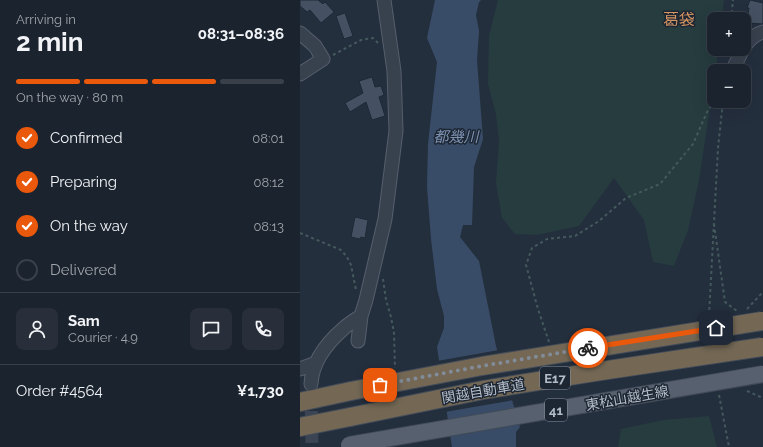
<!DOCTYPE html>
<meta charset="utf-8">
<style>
:root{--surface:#1b232e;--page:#282f3a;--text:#f1f3f6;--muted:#a0a4aa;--line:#39404a;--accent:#ea580c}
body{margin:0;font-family:Raleway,"Noto Sans JP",sans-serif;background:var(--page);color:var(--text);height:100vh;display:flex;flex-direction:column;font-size:15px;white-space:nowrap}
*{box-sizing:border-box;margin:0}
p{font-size:13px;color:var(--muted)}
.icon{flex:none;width:22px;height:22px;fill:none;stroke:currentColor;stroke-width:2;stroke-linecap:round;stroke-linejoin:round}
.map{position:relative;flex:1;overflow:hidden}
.sheet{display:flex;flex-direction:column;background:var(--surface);width:300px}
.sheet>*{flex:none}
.buttons{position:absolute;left:407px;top:12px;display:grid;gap:8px}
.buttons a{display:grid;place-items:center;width:44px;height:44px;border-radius:8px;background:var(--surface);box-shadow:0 4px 16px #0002,0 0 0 1px var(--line);font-size:20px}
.pin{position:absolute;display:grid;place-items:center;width:34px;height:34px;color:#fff;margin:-17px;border-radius:8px;box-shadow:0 2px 6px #0006}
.courier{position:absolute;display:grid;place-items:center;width:40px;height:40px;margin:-20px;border:3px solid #ea580c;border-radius:50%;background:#fff;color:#222;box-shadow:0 1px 5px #0007}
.head em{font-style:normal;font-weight:700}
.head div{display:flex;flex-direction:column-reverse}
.head{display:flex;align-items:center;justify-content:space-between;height:68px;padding:0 16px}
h1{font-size:26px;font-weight:700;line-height:30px}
.bar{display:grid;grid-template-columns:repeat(4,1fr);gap:6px 4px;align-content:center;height:48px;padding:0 16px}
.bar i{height:5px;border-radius:3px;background:var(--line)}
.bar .selected{background:var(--accent)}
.bar p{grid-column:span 4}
.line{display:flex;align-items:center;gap:10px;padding:0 16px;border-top:1px solid var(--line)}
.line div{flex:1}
.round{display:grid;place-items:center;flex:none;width:42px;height:42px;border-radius:8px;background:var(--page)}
ol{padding:0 16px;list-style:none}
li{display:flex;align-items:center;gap:12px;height:44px}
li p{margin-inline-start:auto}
li .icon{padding:4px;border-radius:50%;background:var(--accent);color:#fff;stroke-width:4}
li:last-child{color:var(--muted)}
li i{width:22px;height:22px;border:2px solid var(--line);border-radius:50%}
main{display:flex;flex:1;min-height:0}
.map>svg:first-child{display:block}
.green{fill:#263c3f}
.water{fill:#394c67}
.pier{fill:#242f3e}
.building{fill:#455162;stroke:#1f2835}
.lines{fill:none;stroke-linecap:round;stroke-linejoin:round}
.minor-tunnel{stroke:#3a4453;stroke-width:13;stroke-dasharray:13 6;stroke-linecap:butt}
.minor-casing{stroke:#565f6c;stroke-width:15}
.highway-casing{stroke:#434c59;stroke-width:20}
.path{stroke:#44595c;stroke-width:2;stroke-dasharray:3 3;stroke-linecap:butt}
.minor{stroke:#38414e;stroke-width:13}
.highway{stroke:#746855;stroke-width:18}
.major-bridge-casing{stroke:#414a57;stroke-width:18;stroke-linecap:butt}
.highway-bridge-casing{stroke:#434c59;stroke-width:20;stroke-linecap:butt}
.major-bridge{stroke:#56606e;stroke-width:16}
.highway-bridge{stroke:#746855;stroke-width:18}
.done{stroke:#828b98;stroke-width:4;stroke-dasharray:0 7.2}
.route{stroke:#ea580c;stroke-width:5}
.labels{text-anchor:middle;stroke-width:3;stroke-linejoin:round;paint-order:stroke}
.shield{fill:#1d2633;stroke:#878f9c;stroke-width:1}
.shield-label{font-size:13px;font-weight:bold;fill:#b4bcc9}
.street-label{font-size:14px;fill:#b4bcc9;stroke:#1d2633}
.water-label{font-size:15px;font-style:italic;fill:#7c92b1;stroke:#1d2633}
.quarter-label{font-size:16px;fill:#d59563;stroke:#1d2633}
</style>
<main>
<section class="sheet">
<div class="head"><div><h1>2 min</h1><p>Arriving in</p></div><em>08:31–08:36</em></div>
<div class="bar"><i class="selected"></i><i class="selected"></i><i class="selected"></i><i></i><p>On the way · 80 m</p></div>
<ol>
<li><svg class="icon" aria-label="check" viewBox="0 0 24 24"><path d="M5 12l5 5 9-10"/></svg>Confirmed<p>08:01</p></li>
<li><svg class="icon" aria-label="check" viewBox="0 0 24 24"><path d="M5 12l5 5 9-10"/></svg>Preparing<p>08:12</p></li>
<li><svg class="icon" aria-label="check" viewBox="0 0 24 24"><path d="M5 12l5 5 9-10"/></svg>On the way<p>08:13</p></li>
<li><i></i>Delivered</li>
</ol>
<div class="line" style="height:72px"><a class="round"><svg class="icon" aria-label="person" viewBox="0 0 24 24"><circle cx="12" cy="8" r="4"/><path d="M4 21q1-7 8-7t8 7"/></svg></a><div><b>Sam</b><p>Courier · 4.9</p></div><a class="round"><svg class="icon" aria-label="chat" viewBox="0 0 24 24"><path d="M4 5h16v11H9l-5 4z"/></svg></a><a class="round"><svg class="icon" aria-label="phone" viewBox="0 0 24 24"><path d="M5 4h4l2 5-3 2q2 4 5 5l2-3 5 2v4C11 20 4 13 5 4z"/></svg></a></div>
<div class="line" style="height:52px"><div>Order #4564</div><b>¥1,730</b></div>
</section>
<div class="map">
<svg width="463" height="447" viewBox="0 0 463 447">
<rect width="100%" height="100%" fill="#242f3e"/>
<path class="green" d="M198,0H424L422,19H414V49H418L416,71H414V82L399,180L388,230L374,266L353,262L344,220L314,178L279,226L237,235L215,234L202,218L196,183L199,141L196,114L188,84L189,36Z
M409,416L417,447H318L321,429L363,420Z"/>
<path class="water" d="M135,0H181L179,2L176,15L179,31L177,60L183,139L174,167L172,225H163L160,237L179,261L196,346L220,427L216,432V447H152L137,347L144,328V316L137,289L131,239L127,187L128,144L137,62L127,38Z"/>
<path class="pier" d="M199,350L214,400L145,412L137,361Z"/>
<path class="building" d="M0,0H18L23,4L25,2L34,12L21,23L10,10L7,12L0,6Z
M450,0L463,3V24L449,23V21L447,20L449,8H447Z
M45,13L53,36L44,39L36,16Z
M72,77L75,87L81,86L84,95L79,97L85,116L72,120L66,102L50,112L45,103L63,93L59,81Z
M55,217L68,220L65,238L61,237L60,239L51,237Z"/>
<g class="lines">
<path class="minor-tunnel" d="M11,392L12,447"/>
<defs>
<path id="minor" d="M0,33L15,46L23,59L0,74
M444,47C449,40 455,34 463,32
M432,71L443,49
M58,341L61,316L66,300L85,219L96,131L94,71L84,0
M0,369L16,363
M11,384C12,362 27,343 43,329C48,324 55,320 61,316"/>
<path id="highway" d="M0,402L51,391
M0,427L50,417"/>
</defs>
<use href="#minor" class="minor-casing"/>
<use href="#highway" class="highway-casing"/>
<path class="path" d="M431,19L433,0
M33,55L61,40L73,38L79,44
M414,224L425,302L437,311
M0,233L41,250L47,257L51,265L56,290
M83,279L86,300L91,317L94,333L95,368
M447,309L463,292
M409,316L418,148L423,101
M249,342L238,309L226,265L232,248L247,239L275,236L299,221L326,198L360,184L393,144L407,112L415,101
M447,391L463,398
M419,395L429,447"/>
<use href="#minor" class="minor"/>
<use href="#highway" class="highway"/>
<defs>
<path id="major-bridge" d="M49,445L463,374"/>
<path id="highway-bridge" d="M51,391L182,366L462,321
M50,417L183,390L301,371L462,347"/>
</defs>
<use href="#major-bridge" class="major-bridge-casing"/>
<use href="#highway-bridge" class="highway-bridge-casing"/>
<use href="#major-bridge" class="major-bridge"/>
<use href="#highway-bridge" class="highway-bridge"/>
</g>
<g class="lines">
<path class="done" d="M80,385L182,366L288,348"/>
<path class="route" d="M288,348L416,328"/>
</g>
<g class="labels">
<g class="shield">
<rect x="240" y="367" width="30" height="22" rx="3"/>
<rect x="245" y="399" width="22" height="22" rx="3"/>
</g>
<g class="shield-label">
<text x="255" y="383">E17</text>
<text x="256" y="415">41</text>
</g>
<g class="street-label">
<text transform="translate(183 391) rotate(-10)" y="5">関越自動車道</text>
<text transform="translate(327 398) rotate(-10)" y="5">東松山越生線</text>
</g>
<g class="water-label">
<text x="156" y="142">都幾川</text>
</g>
<g class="quarter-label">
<text x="379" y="25">葛袋</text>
</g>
</g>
</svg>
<div class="buttons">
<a>+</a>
<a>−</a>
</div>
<div class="pin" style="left:80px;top:385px;background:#ea580c"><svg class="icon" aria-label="bag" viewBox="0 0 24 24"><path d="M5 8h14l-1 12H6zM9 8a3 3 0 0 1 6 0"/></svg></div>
<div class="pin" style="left:416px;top:328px;background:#1f2937"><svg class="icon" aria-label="home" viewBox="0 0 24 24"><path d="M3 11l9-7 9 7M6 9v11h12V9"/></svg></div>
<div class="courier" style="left:288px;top:348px"><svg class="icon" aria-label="bike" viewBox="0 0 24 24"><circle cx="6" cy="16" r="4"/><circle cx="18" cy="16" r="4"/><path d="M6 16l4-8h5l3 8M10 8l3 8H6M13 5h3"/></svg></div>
</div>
</main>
